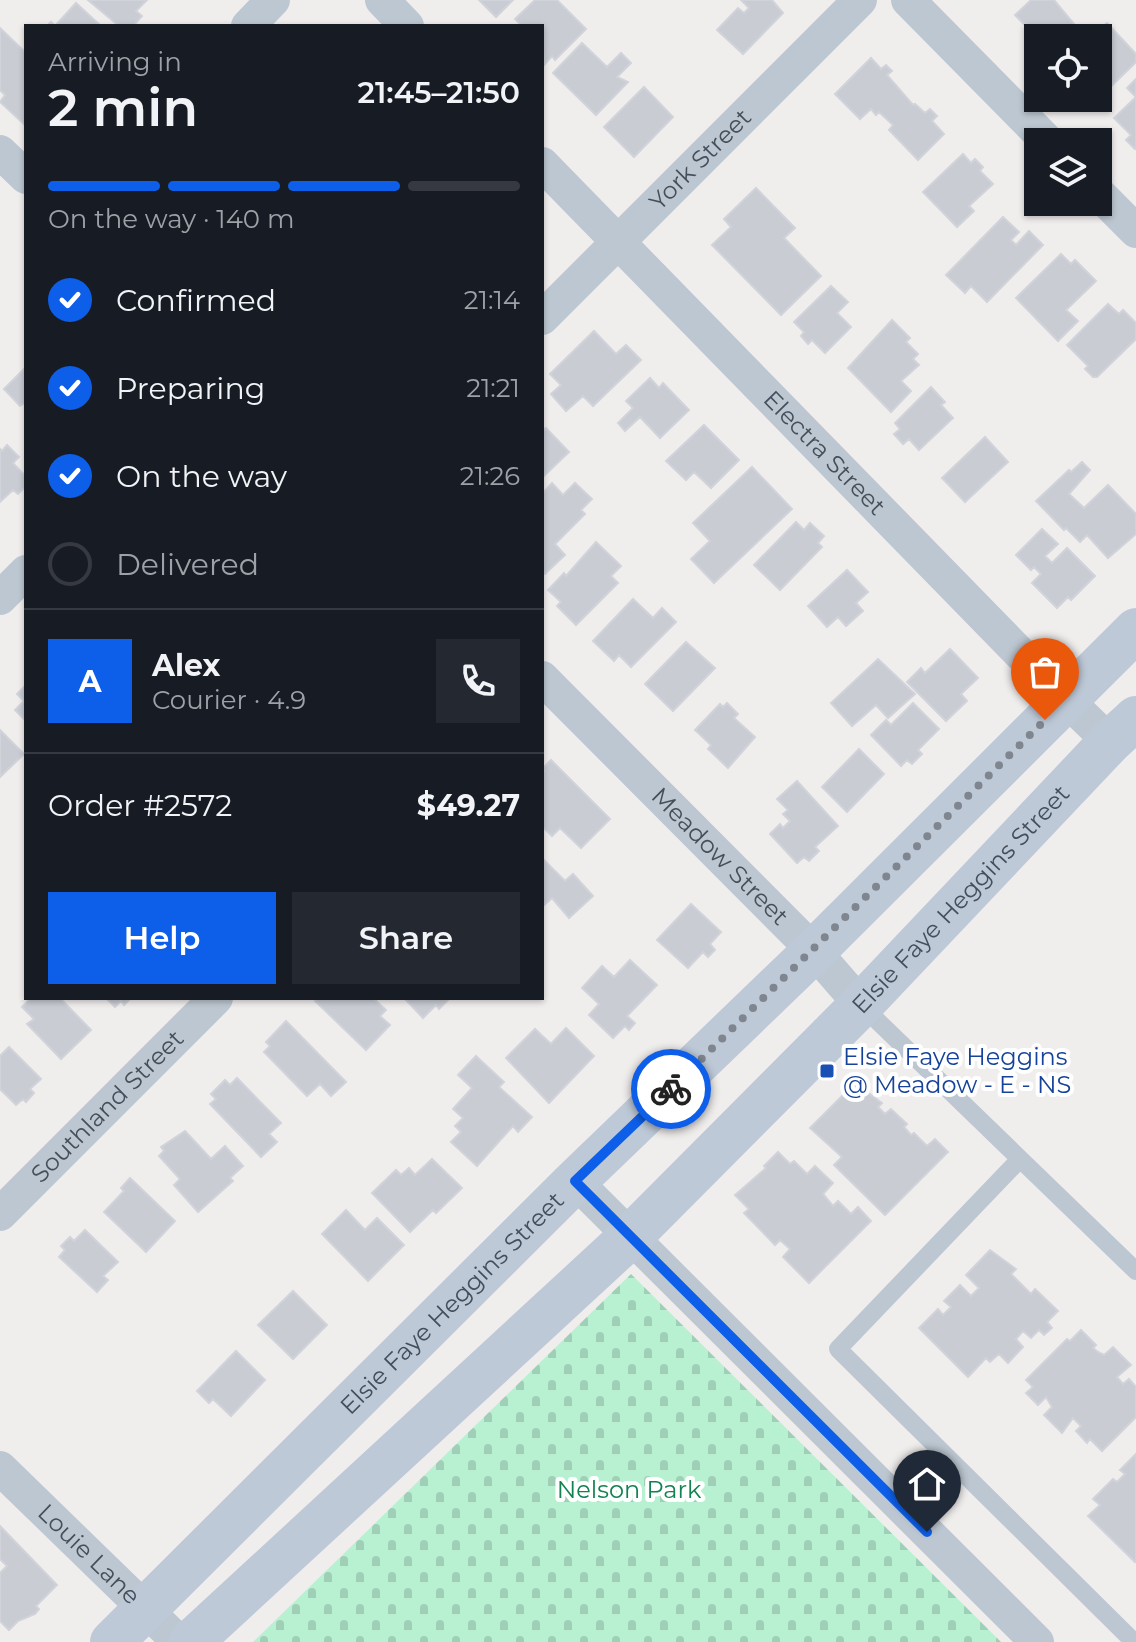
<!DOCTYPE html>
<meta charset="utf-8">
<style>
:root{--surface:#171b24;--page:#242831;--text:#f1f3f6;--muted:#9ea1a6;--line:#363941;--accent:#0d5fea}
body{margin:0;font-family:Montserrat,sans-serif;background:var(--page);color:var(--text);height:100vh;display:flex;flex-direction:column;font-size:30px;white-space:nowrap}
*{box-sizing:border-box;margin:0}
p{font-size:26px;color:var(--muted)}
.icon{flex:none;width:44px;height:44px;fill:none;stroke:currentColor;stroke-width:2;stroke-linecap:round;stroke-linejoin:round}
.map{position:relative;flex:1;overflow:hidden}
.details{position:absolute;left:24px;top:24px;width:520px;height:976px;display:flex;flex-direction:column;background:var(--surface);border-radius:0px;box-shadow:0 2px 6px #0004}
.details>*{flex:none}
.controls{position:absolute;left:1024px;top:24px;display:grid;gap:16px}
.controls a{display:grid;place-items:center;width:88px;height:88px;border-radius:0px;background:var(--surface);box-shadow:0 2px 6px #0004;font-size:40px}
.pin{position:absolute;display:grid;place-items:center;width:68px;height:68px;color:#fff;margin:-82px -34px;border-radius:50% 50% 50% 0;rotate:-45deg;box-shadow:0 0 8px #0007}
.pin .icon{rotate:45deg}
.courier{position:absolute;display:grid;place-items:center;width:80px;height:80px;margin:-40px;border:6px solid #0d5fea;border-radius:50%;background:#fff;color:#222;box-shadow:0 2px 10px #0007}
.overview em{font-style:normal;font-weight:600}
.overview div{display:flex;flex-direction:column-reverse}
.overview{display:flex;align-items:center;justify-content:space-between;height:136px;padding:0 24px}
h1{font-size:52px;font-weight:600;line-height:60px}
.bar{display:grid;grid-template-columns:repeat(4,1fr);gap:12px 8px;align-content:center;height:96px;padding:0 24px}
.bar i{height:10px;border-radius:6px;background:var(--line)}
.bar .active{background:var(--accent)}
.bar p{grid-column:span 4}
.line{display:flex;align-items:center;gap:20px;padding:0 24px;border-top:2px solid var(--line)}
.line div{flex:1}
.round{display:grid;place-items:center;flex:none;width:84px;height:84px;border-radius:0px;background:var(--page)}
ol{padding:0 24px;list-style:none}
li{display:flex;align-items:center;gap:24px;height:88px}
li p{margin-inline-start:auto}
li .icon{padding:8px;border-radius:50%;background:var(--accent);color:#fff;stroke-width:4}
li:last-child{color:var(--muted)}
li i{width:44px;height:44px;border:4px solid var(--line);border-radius:50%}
.action{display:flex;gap:16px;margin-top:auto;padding:16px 24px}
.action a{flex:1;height:92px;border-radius:0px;background:var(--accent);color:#fff;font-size:32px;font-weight:600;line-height:92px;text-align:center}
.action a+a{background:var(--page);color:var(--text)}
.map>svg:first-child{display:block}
.cemetery{fill:url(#cemetery-stones)}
.building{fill:#c9ccd3;stroke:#d1d3da;stroke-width:2}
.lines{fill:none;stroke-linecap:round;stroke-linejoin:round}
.service{stroke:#bdc7d1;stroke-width:18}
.minor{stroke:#bdc7d1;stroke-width:34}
.secondary{stroke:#bec9d8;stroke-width:44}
.done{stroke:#80868f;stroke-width:8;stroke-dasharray:0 14.4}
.route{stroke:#0d5fea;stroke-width:10}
.transit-dot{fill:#1a4fb4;stroke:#fff;stroke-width:3}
.labels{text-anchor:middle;stroke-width:8;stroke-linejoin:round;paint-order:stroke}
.street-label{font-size:24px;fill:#444f5c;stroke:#fff}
.transit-label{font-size:24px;fill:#164399;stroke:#fff;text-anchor:start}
.park-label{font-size:24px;fill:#118250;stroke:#fff}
</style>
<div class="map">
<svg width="1136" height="1642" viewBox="0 0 1136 1642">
<defs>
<pattern id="cemetery-stones" width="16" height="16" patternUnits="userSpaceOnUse" patternTransform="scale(2)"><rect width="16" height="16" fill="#b8f1d2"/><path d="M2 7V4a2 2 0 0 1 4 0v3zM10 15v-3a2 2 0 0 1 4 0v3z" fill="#9fd0b7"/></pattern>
</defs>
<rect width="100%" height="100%" fill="#f0eded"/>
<path class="cemetery" d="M631,1274L1001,1642H253Z"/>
<path class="building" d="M88,0H147L136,11L142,16L133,26H119Z
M479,0H513L496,17Z
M535,0H557L586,29L555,60L552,56L544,65L542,26H522L515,19Z
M741,0H772L783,13L743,54L717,30L738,8L744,13L749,8Z
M1031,0H1054L1074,24L1060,38L1038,39L1015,15Z
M76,3L101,26H47L51,22L55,26Z
M1107,23L1136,54V62L1097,100L1098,38H1088Z
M0,28L26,53V126L0,102L5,95L0,90Z
M582,43L607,67L621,53L631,63L617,77L628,82L596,115L553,73Z
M871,58L881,69L886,65L892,71L887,75L913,105L915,104L925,113L930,109L937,116L932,121L944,134L918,160L889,130L893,125L879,112L876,115L871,109L860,119L835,94Z
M1136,79V148L1135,149L1126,140L1131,135L1114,118L1136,97L1127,88Z
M644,87L673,117L634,157L604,127Z
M963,154L971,163L975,159L983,167L980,171L993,184L969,206L974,211L957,227L923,192Z
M756,188L795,228L784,238L821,276L781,315L712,245L731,227L724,219Z
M1003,217L1019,232L1011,240L1016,245L1029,231L1043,245L987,302L971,286L965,293L946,275Z
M1061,254L1071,264L1075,260L1096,281L1066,310L1078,321L1058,341L1016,298Z
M831,286L848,302L837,313L851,327L825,353L812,340L808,344L801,336L804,332L794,322Z
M1108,304L1119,314L1123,310L1136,323V339L1097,377H1093L1085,369L1088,366L1067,345Z
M892,320L910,338L906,342L918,354L913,359L919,365L901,381L911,391L891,412L848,368Z
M594,331L616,354L626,345L641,360L593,406L583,396L566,411L551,394L561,385L550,374Z
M26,367V402L20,406L4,389Z
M650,378L659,388L663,383L689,410L660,438L640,417L625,431L618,423L633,408L626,401Z
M931,387L945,402L941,405L953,418L919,450L909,439L903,444L894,434L900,429L895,423Z
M704,425L739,460L711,488L694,472L686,480L666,461Z
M546,428L569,452L543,477L542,432Z
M985,437L1008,462L965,502L942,478Z
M7,445L19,457L13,463L26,477V486L18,494L13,490L0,502V449L2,451Z
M1082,462L1090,470L1069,494L1084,508L1108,485L1136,514V534L1108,558L1087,535L1080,542L1066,528L1064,530L1036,501L1069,470L1071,472Z
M752,467L792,509L714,583L691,559L710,541L693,523Z
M552,483L563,495L575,483L592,499L581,510L585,514L555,544L565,555L545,574L542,572V494Z
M796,522L804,530L810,523L824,536L818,543L822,547L780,590L754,565Z
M1042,529L1058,544L1045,556L1052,563L1067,548L1095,576L1071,600L1068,597L1057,608L1032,583L1041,574L1034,567L1031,570L1016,555Z
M596,542L621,566L611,576L618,583L576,625L557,606L561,602L548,590L564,573L566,576Z
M847,570L868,592L856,603L863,611L846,626L838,617L827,627L808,606Z
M633,599L653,618L662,608L676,622L631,667L619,655L614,661L593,641Z
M686,642L715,668L673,711L645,684Z
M950,649L978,678L961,694L967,701L946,721L907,682L921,668L925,673Z
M878,659L915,694L888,718L876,705L852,726L831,703Z
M26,685V721L15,710L24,701L17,694Z
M727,703L738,714L734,718L755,737L728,768L708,749L711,745L695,730L720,704L723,707Z
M913,703L939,729L918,750L922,754L912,764L907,760L901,766L871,735L886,720L891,725Z
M0,730L24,754L0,777Z
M859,749L884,774L847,812L822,787Z
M551,760L610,819L581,848L560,828L552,836L542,826V774L545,771L542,769Z
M797,781L838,826L815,847L819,851L809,861L804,857L797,863L770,834L780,824L783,828L790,821L783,814L788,810L777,799Z
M543,859L565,881L573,874L593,896L569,918L552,898L542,907Z
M691,904L721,932L710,944L715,950L708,957L703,952L688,968L657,940Z
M630,960L657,985L627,1016L635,1023L629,1030L625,1026L613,1038L589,1015L599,1004L582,988L602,966L614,977Z
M31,998H60L91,1030L61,1059L27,1024L34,1019L22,1007Z
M106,998H131L124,1005L121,1001L115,1007Z
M318,998H373L386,1010L380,1016L390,1025L366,1050L315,1001Z
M404,998H450L439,1009L436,1005L423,1018Z
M286,1021L346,1082L331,1096L320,1084L307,1096L264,1052L270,1046L266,1042Z
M566,1028L594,1056L549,1103L506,1058L535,1029L551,1044Z
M9,1047L41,1079L30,1089L34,1093L26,1102L23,1099L16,1105L0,1089V1056Z
M476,1056L504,1082L499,1087L532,1117L518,1132L513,1126L477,1166L451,1142L461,1132L455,1126L463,1118L453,1109L472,1088L458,1075Z
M237,1078L281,1123L269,1134L277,1142L261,1157L210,1104L216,1099L211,1094L225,1080L230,1085Z
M855,1083L882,1103L878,1107L885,1114L891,1109L907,1124L904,1127L911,1135L914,1133L927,1146L935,1139L948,1152L885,1215L834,1165L842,1157L810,1128Z
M185,1131L211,1159L225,1146L243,1166L230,1178L233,1181L198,1212L174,1185L180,1179L159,1156L164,1151L161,1147Z
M778,1152L790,1164L794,1161L807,1174L815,1166L833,1183L823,1194L833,1206L838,1201L851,1214L858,1207L871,1221L809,1283L783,1257L790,1249L780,1240L775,1245L744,1213L749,1209L735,1195L766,1168L764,1166Z
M432,1159L462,1188L436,1213L433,1210L410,1232L372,1193L396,1170L401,1175L409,1168L415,1175Z
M130,1178L175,1221L146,1252L104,1212L124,1191L121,1188Z
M346,1210L365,1230L377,1218L404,1245L368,1281L322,1234Z
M85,1230L118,1262L103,1276L108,1280L97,1292L59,1257L65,1250L61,1246L70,1237L74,1241Z
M990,1250L1016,1269L1011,1274L1031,1294L1035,1289L1058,1311L1047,1322L1052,1328L1044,1335L1039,1330L1031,1338L1023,1331L1016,1339L1023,1347L1008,1363L999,1354L990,1362L986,1358L968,1377L919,1328L938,1309L943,1315L951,1307L944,1301L960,1285L971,1296L979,1288L966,1275Z
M293,1291L327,1325L293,1359L258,1325Z
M1081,1330L1096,1345L1093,1348L1098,1352L1104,1355L1113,1347L1131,1365L1117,1377L1123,1384L1129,1379L1136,1387V1417L1102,1451L1090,1439L1087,1443L1076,1431L1081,1426L1073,1418L1062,1433L1044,1415L1052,1407L1046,1397L1038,1405L1026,1393L1033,1387L1026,1380L1067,1339L1070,1341Z
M236,1351L265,1380L231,1416L213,1399L209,1403L197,1391Z
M1136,1454V1561L1135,1562L1088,1516L1100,1505L1093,1499L1113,1479L1117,1482L1125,1474L1120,1470Z
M0,1526L57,1585L36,1606L39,1609L35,1614L18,1621L9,1630L0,1621V1573L7,1566L0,1559Z"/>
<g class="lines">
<path class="service" d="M861,1005L1136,1271
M1020,1159L838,1349L1134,1642"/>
<g class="minor">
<path d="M382,0L407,26"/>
<path d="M908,0L1048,142"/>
<path d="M248,26L273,0"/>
<path d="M0,152L26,177"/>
<path id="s1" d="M542,164L1046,680L1110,742"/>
<path d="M1098,193L1136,231"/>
<path id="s2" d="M542,318L860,0"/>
<path d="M0,598L26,572"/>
<path id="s3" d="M542,678L814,951L861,1005"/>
<path d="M575,1181L1037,1642"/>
<path id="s4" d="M0,1214L216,998"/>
<path id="s5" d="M0,1468L179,1642"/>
</g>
<g class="secondary">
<path id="s6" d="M112,1642L575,1181L814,951L1136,630"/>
<path id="s7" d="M191,1642L630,1237L861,1005L1110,742L1136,718"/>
</g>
</g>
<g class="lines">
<path class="done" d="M671,1089L1045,720"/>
<path class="route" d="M671,1089L575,1181L927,1532"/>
</g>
<rect class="transit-dot" x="819" y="1063" width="16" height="16" rx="4"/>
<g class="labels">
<g class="street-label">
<text dy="8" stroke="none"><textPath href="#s2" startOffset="224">York Street</textPath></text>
<text dy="8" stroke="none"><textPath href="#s1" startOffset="404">Electra Street</textPath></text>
<text dy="8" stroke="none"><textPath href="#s3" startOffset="252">Meadow Street</textPath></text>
<text dy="8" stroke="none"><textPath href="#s7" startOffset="1070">Elsie Faye Heggins Street</textPath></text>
<text dy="8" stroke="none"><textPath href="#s4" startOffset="152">Southland Street</textPath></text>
<text dy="8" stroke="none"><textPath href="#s6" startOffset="480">Elsie Faye Heggins Street</textPath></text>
<text dy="8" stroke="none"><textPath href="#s5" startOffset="124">Louie Lane</textPath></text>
</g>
<g class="transit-label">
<text x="843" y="1065">Elsie Faye Heggins<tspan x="843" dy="28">@ Meadow - E - NS</tspan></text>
</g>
<g class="park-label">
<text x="629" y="1498">Nelson Park</text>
</g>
</g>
</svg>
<div class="controls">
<a><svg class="icon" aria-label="locate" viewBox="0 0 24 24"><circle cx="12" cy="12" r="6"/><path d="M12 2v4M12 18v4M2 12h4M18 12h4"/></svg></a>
<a><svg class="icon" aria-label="layers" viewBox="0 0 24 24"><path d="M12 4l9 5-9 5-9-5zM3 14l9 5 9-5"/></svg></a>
</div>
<div class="pin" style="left:1045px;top:720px;background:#ea580c"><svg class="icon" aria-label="bag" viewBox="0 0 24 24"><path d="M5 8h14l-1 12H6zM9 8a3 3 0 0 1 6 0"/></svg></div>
<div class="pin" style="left:927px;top:1532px;background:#1f2937"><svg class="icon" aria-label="home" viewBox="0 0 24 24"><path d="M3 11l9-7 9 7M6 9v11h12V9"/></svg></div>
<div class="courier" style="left:671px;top:1089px"><svg class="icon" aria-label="bike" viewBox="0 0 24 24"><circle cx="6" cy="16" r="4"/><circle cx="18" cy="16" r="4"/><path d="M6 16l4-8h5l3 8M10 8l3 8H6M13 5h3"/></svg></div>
<section class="details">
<div class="overview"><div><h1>2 min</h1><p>Arriving in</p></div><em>21:45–21:50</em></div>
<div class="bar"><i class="active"></i><i class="active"></i><i class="active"></i><i></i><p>On the way · 140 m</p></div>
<ol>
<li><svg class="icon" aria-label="check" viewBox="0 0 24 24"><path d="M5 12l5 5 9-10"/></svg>Confirmed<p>21:14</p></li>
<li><svg class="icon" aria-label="check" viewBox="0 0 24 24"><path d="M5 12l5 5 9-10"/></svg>Preparing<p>21:21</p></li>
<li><svg class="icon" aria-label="check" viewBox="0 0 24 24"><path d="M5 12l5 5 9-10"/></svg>On the way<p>21:26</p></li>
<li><i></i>Delivered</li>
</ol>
<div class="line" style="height:144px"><b class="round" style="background:var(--accent);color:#fff">A</b><div><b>Alex</b><p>Courier · 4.9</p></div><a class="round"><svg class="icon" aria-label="phone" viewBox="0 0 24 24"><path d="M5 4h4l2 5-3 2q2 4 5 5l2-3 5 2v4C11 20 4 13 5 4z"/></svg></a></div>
<div class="line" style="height:104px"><div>Order #2572</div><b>$49.27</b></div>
<div class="action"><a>Help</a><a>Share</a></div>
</section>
</div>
